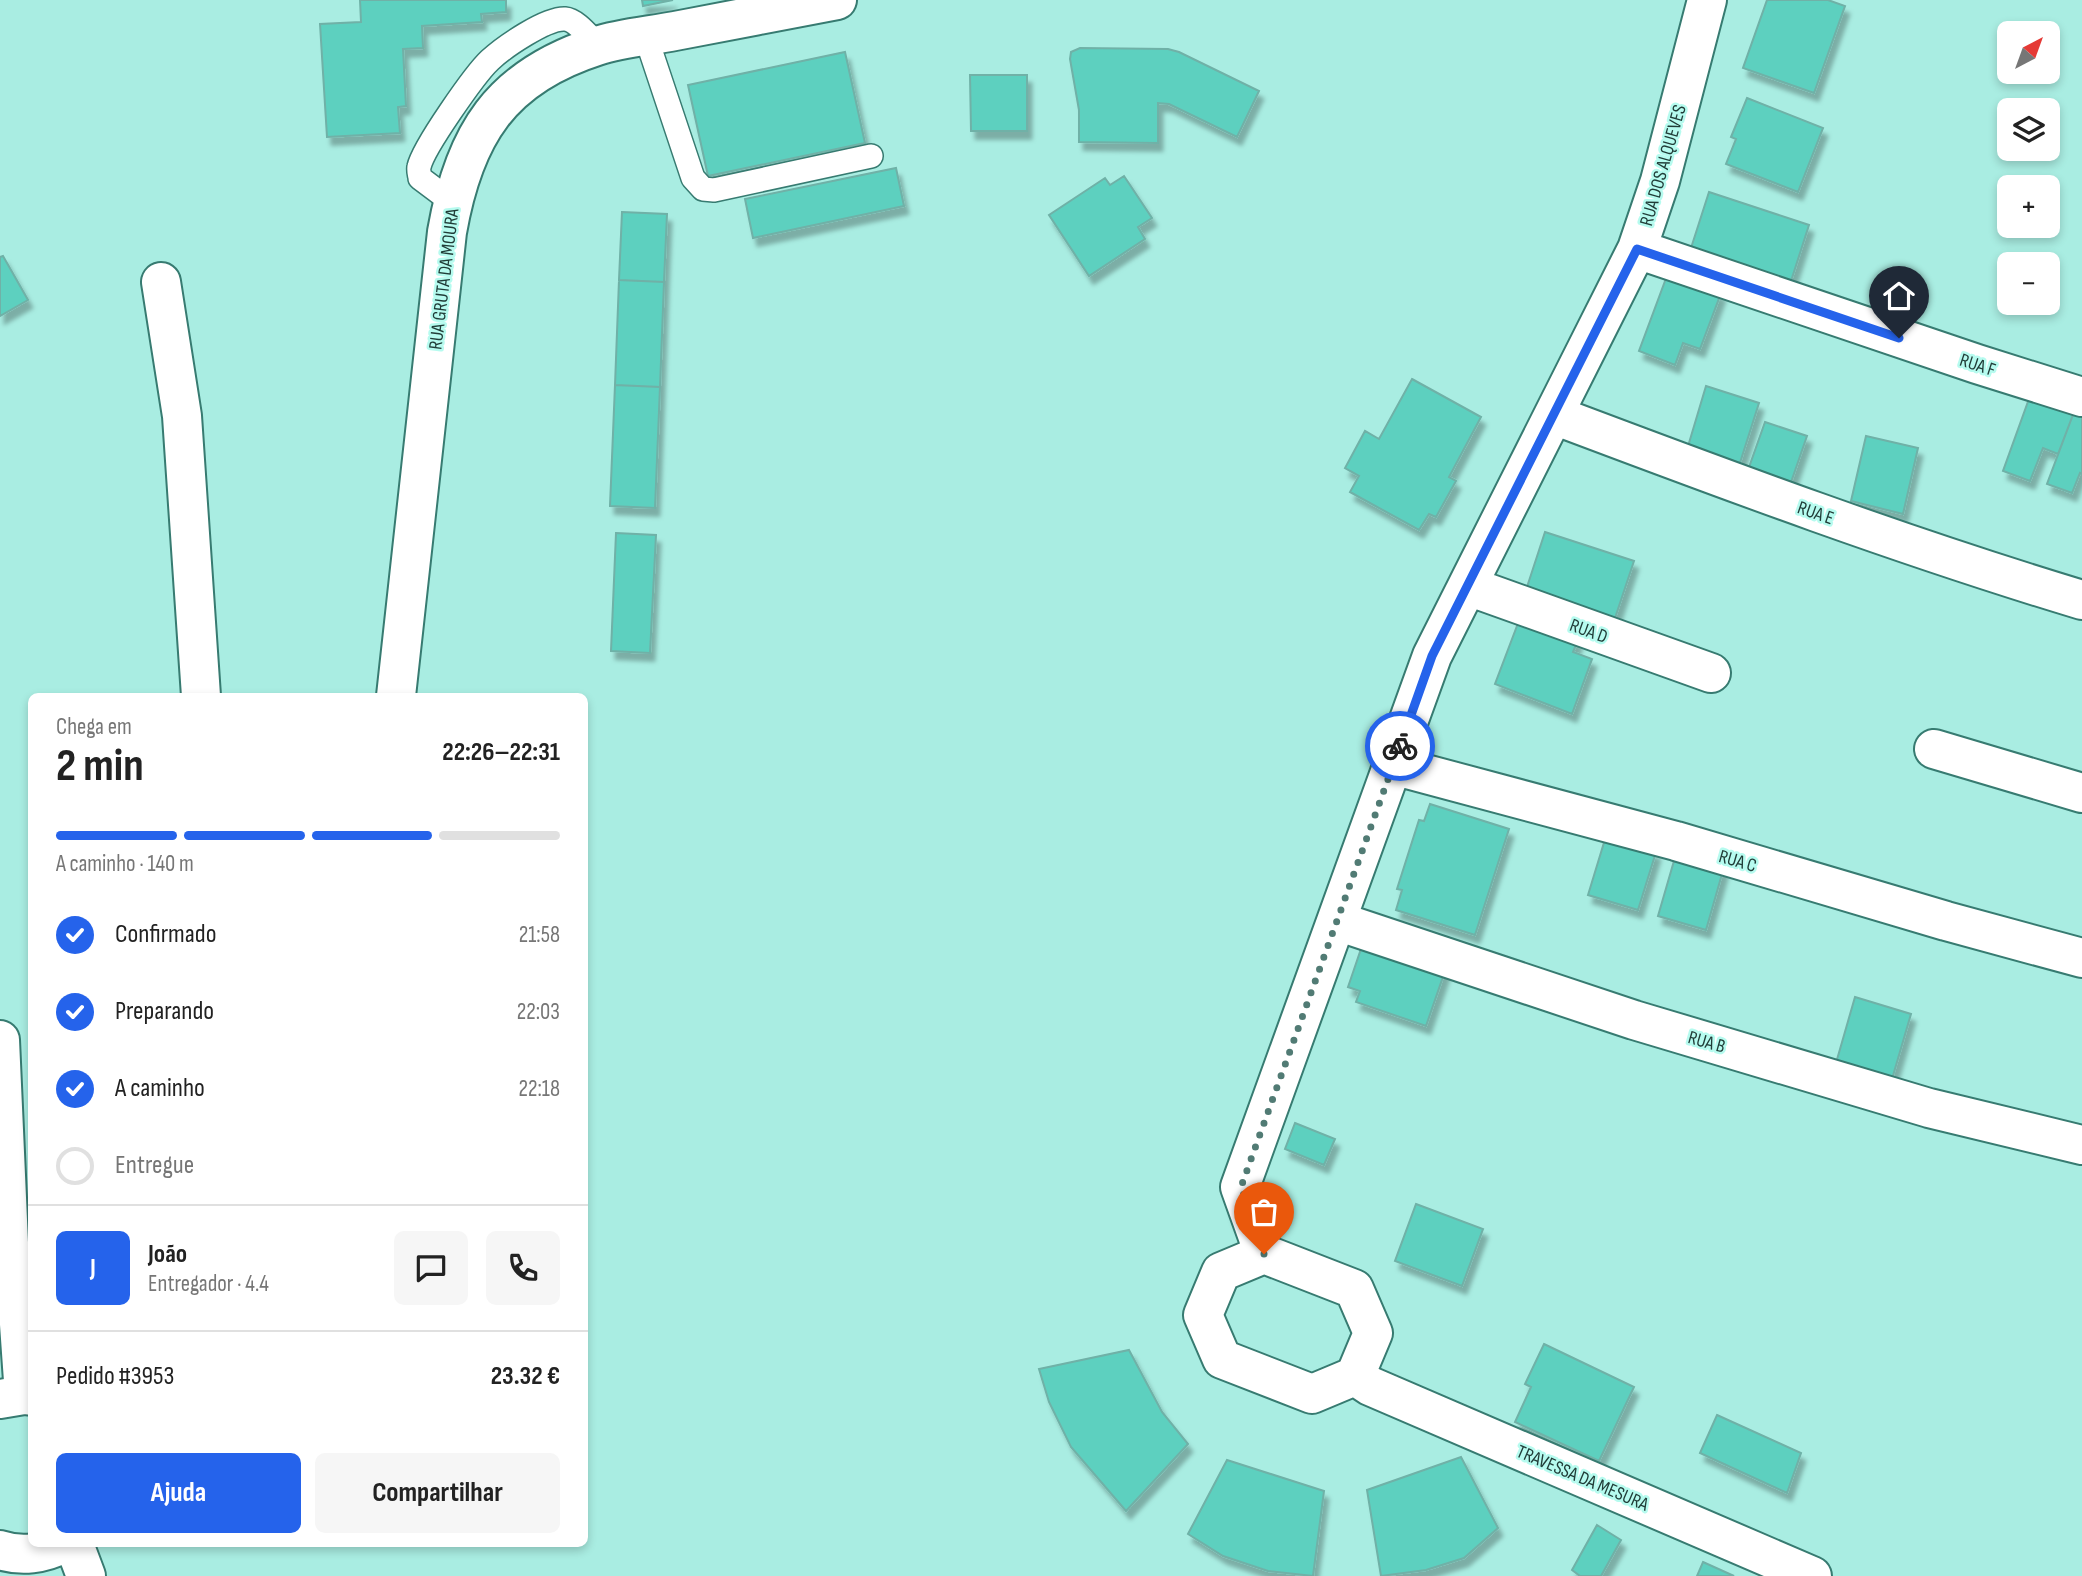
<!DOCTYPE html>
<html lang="pt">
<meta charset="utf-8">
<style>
:root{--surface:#fff;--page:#f6f6f6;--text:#222;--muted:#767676;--line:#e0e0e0;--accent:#2563eb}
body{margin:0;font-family:"Sofia Sans Condensed",sans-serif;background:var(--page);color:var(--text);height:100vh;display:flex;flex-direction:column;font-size:26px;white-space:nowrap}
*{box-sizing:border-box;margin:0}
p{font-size:23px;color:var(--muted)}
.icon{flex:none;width:38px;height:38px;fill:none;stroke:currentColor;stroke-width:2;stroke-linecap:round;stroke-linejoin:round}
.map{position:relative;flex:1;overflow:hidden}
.details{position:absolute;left:28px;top:693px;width:560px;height:854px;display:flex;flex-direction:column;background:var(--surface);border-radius:10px;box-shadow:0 4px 10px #0003}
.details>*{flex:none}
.needle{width:46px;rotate:41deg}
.buttons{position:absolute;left:1997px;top:21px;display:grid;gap:14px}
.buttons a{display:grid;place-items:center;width:63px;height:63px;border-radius:10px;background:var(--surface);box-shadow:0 4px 10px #0003;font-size:35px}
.pin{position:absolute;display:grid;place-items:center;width:60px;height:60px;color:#fff;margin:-72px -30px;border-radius:50% 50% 50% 0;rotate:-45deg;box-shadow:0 0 7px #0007}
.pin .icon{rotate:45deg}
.courier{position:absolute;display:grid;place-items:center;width:70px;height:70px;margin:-35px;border:5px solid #2563eb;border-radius:50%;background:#fff;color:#222;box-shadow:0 2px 9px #0007}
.overview em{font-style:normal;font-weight:700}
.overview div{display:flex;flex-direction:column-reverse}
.overview{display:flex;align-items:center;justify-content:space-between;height:119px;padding:0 28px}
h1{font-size:46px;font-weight:700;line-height:52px}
.bar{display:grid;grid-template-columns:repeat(4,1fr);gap:10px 7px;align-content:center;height:84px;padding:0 28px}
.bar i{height:9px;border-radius:5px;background:var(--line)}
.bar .selected{background:var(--accent)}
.bar p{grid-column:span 4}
.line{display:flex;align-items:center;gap:18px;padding:0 28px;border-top:2px solid var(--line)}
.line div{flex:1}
.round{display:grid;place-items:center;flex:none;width:74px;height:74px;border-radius:10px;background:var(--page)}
ol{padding:0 28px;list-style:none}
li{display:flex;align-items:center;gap:21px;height:77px}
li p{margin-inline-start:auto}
li .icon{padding:7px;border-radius:50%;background:var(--accent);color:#fff;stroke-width:4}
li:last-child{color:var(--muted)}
li i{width:38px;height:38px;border:4px solid var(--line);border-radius:50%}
.button{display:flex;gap:14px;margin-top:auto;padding:14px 28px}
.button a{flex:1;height:80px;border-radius:10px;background:var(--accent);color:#fff;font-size:28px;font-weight:700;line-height:80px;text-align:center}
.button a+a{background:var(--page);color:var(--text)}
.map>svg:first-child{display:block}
.building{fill:#5dd0bf;stroke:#6fb1a7;stroke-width:2;filter:url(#shadow)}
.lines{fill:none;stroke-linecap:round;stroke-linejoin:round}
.lane-casing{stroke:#377b71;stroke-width:26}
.street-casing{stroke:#377b71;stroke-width:42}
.secondary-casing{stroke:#377b71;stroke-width:42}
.lane{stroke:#fff;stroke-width:23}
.street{stroke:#fff;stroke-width:38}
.secondary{stroke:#fff;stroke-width:38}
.done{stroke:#517b74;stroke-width:7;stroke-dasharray:0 12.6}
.route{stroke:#2563eb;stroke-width:9}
.labels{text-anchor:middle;stroke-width:5;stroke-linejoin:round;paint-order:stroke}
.street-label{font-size:19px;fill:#213d38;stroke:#b6fbef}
</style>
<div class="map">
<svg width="2082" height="1576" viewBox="0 0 2082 1576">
<defs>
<filter id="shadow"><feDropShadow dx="4.5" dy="8" stdDeviation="2" flood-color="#0004"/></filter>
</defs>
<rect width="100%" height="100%" fill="#a9ede2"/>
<path class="building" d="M360,0H506V12L481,14L482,22L422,26L423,48L403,49L406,106L398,107L400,133L327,137L320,24L361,22Z
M642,0H673L643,6Z
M1767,0H1828L1845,6L1814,93L1743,68Z
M1080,48L1168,49L1179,52L1259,91L1237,137L1169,104L1158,103V143L1079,142V110L1070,59L1071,52Z
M845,52L865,143L708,176L688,85Z
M970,75H1027V131H971Z
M1747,98L1823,128L1798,192L1726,164L1736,139L1731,137Z
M896,168L904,206L753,238L745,199Z
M1124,176L1152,218L1138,227L1145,239L1089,276L1049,215L1105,178L1110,185Z
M1709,192L1809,225L1791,281L1691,248Z
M622,212L667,214L664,282L619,280Z
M3,256L28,300L0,316V257Z
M1668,273L1721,293L1700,349L1683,343L1675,365L1639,351Z
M619,280L664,282L660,387L615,385Z
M1412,379L1481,417L1449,477L1456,481L1436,517L1429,514L1419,530L1350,492L1359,476L1345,468L1365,431L1379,439Z
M615,385L660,387L655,508L610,506Z
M1706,386L1759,403L1738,469L1686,453Z
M2030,396L2074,412L2058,454L2043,448L2030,481L2003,471Z
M2074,412L2082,415V474L2080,473L2072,493L2047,484Z
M1765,422L1807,436L1789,488L1747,473Z
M1866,436L1918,448L1903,514L1851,501Z
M1545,532L1634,561L1615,618L1526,590Z
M616,533L656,535L650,653L611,651Z
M1520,618L1578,640L1573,652L1592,659L1572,714L1495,684Z
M1430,804L1509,829L1475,935L1396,910L1402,890L1397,889L1419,820L1424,821Z
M1606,836L1656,852L1638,910L1588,895Z
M1676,854L1724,867L1706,930L1658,916Z
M1364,940L1446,968L1426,1026L1356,1002L1360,991L1348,987Z
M1855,997L1911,1014L1892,1079L1836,1063Z
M1295,1123L1335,1139L1324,1165L1285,1149Z
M1416,1204L1483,1229L1462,1286L1395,1261Z
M1544,1344L1634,1387L1599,1461L1515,1422L1531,1387L1525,1384Z
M1129,1350L1162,1412L1188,1444L1126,1511L1071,1447L1049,1402L1039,1369Z
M1717,1415L1801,1453L1787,1493L1700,1453Z
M1461,1457L1498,1528L1464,1558L1426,1570L1381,1576L1367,1490Z
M1227,1460L1324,1491L1313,1576L1268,1571L1223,1556L1188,1534Z
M1597,1525L1621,1540L1601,1576H1580L1572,1570Z
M1703,1562L1734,1576H1697Z"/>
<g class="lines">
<defs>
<path id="lane" d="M646,37L693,178L703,189L714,190L871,156
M452,202L420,178C420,176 418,170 419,167C423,148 475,74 490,60C504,47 546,18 565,19C577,20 590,38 598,45"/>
<path id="street" d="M1637,249L1977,364L2082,397
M161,282L182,416L201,696
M1554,415C1729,481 1903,546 2082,600
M1468,586L1711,673
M396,696L447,232C464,135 500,77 597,46C621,38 649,36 675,31C729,21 783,10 837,0
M1934,749L2082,793
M1392,765L1676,841L1946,921L2082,958
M1337,921L1634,1020L1929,1108L2082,1145
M0,1040L9,1243L18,1310L24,1395
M1264,1254L1240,1187L1432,656L1637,249L1660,181L1707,0
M1264,1254L1354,1289L1373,1333L1355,1376L1312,1394L1222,1359L1203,1315L1221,1272Z
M1355,1376L1370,1386L1812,1576"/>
<path id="secondary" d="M0,1399L24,1395L32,1396
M74,1544L86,1576
M0,1550C21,1557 44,1554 62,1544"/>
</defs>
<use href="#lane" class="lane-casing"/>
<use href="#street" class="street-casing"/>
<use href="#secondary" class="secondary-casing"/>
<use href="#lane" class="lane"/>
<use href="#street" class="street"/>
<use href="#secondary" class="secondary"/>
</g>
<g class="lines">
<path class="done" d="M1264,1254L1241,1187L1400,746"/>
<path class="route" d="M1400,746L1432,656L1637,249L1899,338"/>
</g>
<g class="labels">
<g class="street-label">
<text transform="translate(1662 165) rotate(-74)" y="7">RUA DOS ALQUEVES</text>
<text transform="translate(443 279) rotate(-83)" y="7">RUA GRUTA DA MOURA</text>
<text transform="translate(1978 364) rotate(18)" y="7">RUA F</text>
<text transform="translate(1816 512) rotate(19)" y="7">RUA E</text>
<text transform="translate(1589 630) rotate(20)" y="7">RUA D</text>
<text transform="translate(1738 860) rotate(16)" y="7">RUA C</text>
<text transform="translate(1707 1041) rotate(16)" y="7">RUA B</text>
<text transform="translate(1583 1477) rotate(23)" y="7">TRAVESSA DA MESURA</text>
</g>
</g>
</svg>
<div class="buttons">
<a><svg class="needle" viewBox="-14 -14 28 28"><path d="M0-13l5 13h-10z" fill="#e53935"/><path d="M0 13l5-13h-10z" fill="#767676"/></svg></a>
<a><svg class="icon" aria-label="layers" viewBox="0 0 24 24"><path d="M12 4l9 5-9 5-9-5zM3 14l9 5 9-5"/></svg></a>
<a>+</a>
<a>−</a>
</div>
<div class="pin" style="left:1264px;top:1254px;background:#ea580c"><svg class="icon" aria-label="bag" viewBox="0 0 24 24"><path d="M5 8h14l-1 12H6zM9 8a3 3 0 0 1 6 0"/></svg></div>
<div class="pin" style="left:1899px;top:338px;background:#1f2937"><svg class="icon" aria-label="home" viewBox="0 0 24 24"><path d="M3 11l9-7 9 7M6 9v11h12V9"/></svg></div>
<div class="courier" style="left:1400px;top:746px"><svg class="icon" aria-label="bike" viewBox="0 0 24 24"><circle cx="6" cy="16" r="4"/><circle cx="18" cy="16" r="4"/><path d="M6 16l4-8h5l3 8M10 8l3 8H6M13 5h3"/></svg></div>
<section class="details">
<div class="overview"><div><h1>2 min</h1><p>Chega em</p></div><em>22:26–22:31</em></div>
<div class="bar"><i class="selected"></i><i class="selected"></i><i class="selected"></i><i></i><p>A caminho · 140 m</p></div>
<ol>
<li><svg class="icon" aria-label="check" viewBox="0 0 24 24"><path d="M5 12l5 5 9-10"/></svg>Confirmado<p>21:58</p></li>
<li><svg class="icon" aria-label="check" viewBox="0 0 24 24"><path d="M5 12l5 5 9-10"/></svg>Preparando<p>22:03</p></li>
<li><svg class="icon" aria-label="check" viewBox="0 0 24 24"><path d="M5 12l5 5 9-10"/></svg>A caminho<p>22:18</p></li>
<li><i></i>Entregue</li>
</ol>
<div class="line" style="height:126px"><b class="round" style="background:var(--accent);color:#fff">J</b><div><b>João</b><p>Entregador · 4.4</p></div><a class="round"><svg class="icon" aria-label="chat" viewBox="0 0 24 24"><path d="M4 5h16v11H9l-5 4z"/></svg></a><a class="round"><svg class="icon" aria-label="phone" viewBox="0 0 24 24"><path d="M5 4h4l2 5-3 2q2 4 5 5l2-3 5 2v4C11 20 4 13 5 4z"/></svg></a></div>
<div class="line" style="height:91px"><div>Pedido #3953</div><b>23.32 €</b></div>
<div class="button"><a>Ajuda</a><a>Compartilhar</a></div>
</section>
</div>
